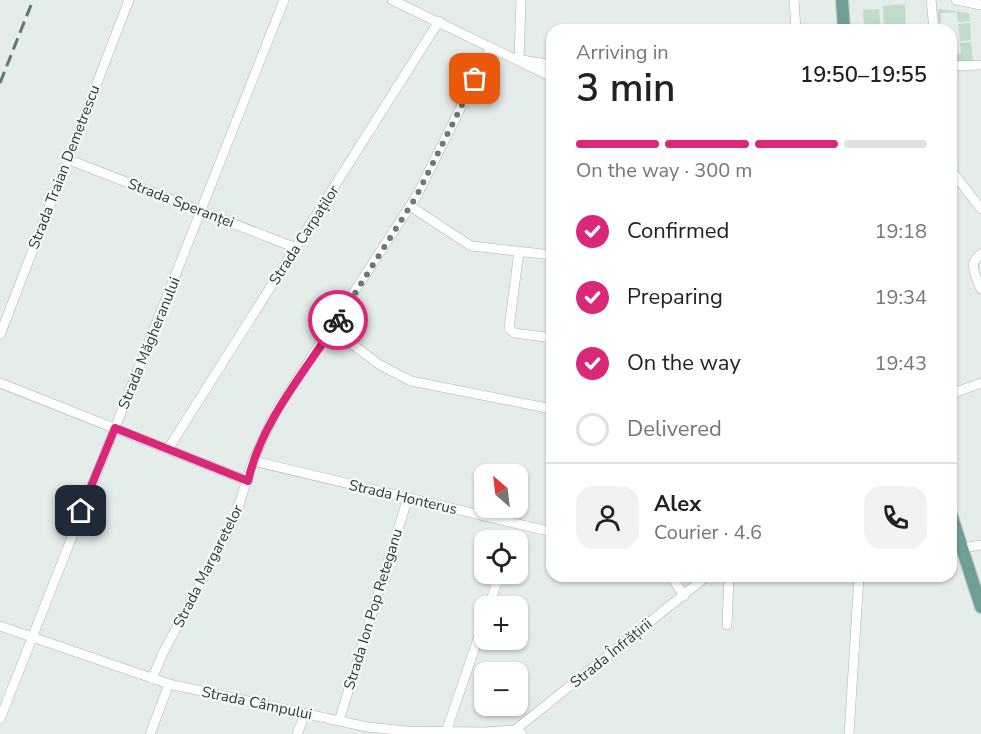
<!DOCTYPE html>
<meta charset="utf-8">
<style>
:root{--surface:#fff;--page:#f2f2f2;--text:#222;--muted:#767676;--line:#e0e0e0;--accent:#db2777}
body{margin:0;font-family:"Nunito Sans",sans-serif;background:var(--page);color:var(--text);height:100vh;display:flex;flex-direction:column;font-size:22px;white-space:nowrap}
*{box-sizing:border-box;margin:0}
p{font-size:20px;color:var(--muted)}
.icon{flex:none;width:33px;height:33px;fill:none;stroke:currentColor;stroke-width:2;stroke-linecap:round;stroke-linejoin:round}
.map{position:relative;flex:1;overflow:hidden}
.panel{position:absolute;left:546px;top:24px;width:411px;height:558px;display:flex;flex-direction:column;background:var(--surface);border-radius:18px;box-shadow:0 2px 4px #0004}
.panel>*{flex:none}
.needle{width:39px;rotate:332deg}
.tools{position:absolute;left:474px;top:464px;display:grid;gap:12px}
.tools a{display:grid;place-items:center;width:54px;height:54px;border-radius:12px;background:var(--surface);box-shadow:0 2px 4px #0004;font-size:30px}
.pin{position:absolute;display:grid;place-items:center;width:51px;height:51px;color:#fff;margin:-26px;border-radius:12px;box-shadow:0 3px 9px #0006}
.courier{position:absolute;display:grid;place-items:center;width:60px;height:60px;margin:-30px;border:4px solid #db2777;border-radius:50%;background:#fff;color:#222;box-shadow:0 2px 8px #0007}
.head em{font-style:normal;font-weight:600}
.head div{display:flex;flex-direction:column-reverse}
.head{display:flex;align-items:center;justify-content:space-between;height:102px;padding:0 30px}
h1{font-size:39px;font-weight:600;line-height:45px}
.bar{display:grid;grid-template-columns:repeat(4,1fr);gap:9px 6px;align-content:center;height:72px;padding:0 30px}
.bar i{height:8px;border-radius:4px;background:var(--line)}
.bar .selected{background:var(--accent)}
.bar p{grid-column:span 4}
.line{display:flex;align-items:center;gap:15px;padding:0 30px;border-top:2px solid var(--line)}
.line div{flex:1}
.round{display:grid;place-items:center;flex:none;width:63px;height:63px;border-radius:18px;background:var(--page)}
ol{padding:0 30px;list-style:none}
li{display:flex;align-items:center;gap:18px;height:66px}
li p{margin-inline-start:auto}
li .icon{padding:6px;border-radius:50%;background:var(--accent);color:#fff;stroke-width:4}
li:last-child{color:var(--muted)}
li i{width:33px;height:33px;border:3px solid var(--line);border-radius:50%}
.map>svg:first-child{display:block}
.green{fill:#c1dbca}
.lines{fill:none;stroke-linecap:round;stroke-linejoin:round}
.minor-casing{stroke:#a8b5b1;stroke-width:10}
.major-casing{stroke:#c2c9c8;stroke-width:14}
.minor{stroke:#fff;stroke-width:9}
.major{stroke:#6f9e96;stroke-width:12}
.rail{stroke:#617874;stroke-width:3;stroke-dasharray:12 6;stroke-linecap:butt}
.done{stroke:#697b77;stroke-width:6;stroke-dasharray:0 10.8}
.route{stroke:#db2777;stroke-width:8}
.labels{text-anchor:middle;stroke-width:4.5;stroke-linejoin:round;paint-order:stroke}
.street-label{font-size:15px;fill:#263d39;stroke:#f6faf8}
</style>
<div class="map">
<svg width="981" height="734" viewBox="0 0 981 734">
<rect width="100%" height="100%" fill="#e5edea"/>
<path class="green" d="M905,4L906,30H884L883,6Z
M879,9L881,30H864L863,10Z
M938,9L969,13L970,21L958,22L957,12L941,13V23L937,24Z
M970,23L971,40L960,41L958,24Z
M971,42L973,63L951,64V55L961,54L960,43Z"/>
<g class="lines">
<defs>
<path id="minor" d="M392,0L552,77
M794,0L796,30
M931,0L934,30
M956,0L981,5
M519,60L521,0
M522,60L552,65
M951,66L981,65
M67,159L296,248
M951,170L981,209
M410,206L471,246L552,255
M519,251L509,328L514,333L552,338
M981,254C967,263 976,276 981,289
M332,329L380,365L411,381L552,409
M0,335L129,0
M0,383L248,481
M951,394L981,383
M168,449L439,21
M253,461L552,532
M962,548L981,545
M671,576L684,596
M489,606L500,573
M727,625L729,576
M0,626L169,684L367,727L407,731L486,732L515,730L522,734
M152,679L162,655L234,520L253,461L275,413L416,197L491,47
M0,719L284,0
M339,721L408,497
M446,732L484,621
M516,733L515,730L707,576
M150,734L169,684
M297,734L305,714
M849,734L859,576"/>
<path id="major" d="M842,0L844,30
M951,514L981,607"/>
</defs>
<use href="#minor" class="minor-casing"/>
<use href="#major" class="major-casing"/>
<use href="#minor" class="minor"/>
<use href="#major" class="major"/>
<path class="rail" d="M0,83L33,0"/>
</g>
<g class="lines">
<path class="done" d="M338,320L416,197L475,79"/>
<path class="route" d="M81,511L115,428L248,481C262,420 305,372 338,320"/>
</g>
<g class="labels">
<g class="street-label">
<text transform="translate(64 167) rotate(-69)" y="5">Strada Traian Demetrescu</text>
<text transform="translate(181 203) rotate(21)" y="5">Strada Speranței</text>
<text transform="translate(304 235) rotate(-57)" y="5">Strada Carpaților</text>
<text transform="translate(149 343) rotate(-68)" y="5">Strada Măgheranului</text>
<text transform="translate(403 497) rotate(13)" y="5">Strada Honterus</text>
<text transform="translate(208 566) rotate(-63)" y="5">Strada Margaretelor</text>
<text transform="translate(373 609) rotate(-73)" y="5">Strada Ion Pop Reteganu</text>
<text transform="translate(611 653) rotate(-39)" y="5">Strada Înfrățirii</text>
<text transform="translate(257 703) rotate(12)" y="5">Strada Câmpului</text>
</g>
</g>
</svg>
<div class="tools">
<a><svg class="needle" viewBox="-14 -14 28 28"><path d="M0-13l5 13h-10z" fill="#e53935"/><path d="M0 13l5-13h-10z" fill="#767676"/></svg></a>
<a><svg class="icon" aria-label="locate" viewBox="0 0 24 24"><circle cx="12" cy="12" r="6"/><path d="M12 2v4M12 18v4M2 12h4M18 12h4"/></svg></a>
<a>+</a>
<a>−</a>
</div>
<div class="pin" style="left:475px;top:79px;background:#ea580c"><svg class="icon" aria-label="bag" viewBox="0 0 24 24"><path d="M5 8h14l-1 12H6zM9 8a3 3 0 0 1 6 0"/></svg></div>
<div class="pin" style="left:81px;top:511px;background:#1f2937"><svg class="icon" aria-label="home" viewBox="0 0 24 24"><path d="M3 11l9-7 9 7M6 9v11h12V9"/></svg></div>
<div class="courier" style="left:338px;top:320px"><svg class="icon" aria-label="bike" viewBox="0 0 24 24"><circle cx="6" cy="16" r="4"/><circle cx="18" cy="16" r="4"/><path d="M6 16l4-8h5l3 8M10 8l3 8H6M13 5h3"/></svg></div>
<section class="panel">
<div class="head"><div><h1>3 min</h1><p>Arriving in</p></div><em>19:50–19:55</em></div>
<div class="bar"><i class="selected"></i><i class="selected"></i><i class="selected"></i><i></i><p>On the way · 300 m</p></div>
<ol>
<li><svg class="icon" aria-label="check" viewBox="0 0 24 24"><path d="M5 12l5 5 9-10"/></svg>Confirmed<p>19:18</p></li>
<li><svg class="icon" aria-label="check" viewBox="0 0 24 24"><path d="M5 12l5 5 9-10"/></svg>Preparing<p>19:34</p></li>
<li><svg class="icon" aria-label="check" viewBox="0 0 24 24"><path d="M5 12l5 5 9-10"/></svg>On the way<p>19:43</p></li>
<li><i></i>Delivered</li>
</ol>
<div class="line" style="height:108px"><a class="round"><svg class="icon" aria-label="person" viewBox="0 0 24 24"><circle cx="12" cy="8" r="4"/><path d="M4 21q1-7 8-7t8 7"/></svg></a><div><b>Alex</b><p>Courier · 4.6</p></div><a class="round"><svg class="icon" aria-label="phone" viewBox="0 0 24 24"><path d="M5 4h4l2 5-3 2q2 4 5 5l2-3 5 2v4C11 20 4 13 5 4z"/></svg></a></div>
</section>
</div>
